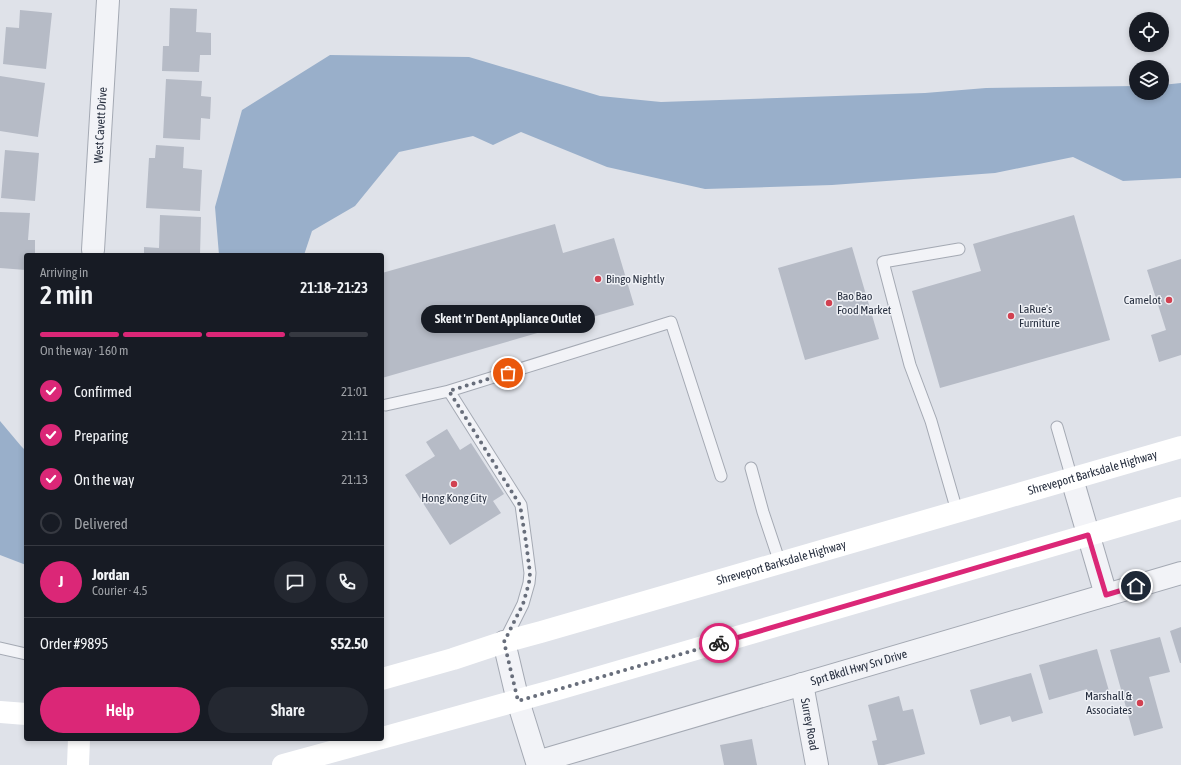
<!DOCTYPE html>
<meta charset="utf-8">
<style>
:root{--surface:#171b24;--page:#242831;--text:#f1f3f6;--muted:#9ea1a6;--line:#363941;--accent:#db2777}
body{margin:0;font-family:"Asap Condensed",sans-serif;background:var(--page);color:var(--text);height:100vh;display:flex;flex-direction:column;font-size:15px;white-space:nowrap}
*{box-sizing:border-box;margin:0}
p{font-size:13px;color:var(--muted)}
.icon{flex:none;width:22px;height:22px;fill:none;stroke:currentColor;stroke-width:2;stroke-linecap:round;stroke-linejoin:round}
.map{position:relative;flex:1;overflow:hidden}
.sheet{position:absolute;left:24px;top:253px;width:360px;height:488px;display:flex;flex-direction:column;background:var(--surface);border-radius:4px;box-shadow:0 2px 6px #0003}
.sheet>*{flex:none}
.fabs{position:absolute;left:1129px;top:12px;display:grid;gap:8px}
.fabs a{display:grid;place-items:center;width:40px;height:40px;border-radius:50%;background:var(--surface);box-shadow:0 2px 6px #0003;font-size:20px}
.pin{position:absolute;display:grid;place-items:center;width:34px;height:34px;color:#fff;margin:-17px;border:2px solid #fff;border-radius:50%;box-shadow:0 1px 4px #0007}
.courier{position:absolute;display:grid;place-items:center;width:40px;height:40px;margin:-20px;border:3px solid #db2777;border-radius:50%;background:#fff;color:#222;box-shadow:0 1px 5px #0007}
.bubble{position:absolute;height:28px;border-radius:14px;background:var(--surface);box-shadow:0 2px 6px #0003;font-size:13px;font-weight:600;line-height:28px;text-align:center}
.head em{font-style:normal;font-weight:600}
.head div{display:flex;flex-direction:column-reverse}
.head{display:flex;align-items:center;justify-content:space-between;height:68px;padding:0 16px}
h1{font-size:26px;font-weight:600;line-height:30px}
.bar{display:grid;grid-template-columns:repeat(4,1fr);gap:6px 4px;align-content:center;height:48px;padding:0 16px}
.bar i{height:5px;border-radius:3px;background:var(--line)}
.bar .selected{background:var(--accent)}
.bar p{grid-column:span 4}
.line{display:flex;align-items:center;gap:10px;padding:0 16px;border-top:1px solid var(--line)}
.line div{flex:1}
.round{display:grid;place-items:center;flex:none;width:42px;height:42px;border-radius:21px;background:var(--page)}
ol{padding:0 16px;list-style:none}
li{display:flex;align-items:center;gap:12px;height:44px}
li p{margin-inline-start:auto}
li .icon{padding:4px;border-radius:50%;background:var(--accent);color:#fff;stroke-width:4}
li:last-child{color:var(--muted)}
li i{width:22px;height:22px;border:2px solid var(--line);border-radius:50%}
.button{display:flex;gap:8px;margin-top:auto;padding:8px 16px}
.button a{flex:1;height:46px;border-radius:24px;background:var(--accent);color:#fff;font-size:16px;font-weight:600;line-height:46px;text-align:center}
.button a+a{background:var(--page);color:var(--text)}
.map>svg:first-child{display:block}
.water{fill:#99afca}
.building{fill:#b6bbc6}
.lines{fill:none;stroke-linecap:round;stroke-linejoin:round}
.lane-casing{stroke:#a4a9b3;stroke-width:13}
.street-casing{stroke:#a4a9b3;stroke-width:24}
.lane{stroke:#f2f3f7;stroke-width:11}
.street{stroke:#f2f3f7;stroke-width:22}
.secondary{stroke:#fff;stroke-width:22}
.done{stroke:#686e7b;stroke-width:4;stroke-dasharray:0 7.2}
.route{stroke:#db2777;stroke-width:5}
.poi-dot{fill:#d14151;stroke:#eff1f6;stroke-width:1.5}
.labels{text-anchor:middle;stroke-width:3;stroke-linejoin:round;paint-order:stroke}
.street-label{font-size:12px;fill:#283040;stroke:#eff1f6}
.poi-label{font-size:12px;fill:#283040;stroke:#eff1f6;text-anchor:start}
</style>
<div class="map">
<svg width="1181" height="765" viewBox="0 0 1181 765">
<rect width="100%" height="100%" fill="#dfe2e9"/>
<path class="water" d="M330,55L469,57L600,96L661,102L925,93L986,88L1136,86V93H1162V85L1181,83V178L1123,181L1073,157L995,173L832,185L705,189L607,167L521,132L493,145L473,136L399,152L355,206L312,231L304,255H219L215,207L242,110Z
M0,421L21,446L26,451V565L0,555Z"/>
<path class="building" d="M170,8L197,9L196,32L211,33V55H200L199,72L162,71L163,46H169Z
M20,10L52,13L46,69L3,64L6,27L19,28Z
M0,76L45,83L38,137L0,131Z
M166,79L202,81L201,96L211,97L210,119L201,118L200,140L163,138Z
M156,145L184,147L183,168L202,170L200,211L146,208L149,158H155Z
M5,150L39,153L35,201L1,198Z
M0,212L30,213L28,240H35V255H26V270L0,268Z
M160,215L201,217L200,255H144V247L159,248Z
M1074,215L1110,340L940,388L912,291L981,271L973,244Z
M555,224L563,253L614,238L634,305L382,378V273Z
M852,247L879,339L805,360L778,268Z
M1181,259V355L1159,362L1151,335L1166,330L1147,270Z
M447,429L460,450L471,443L504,494L493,501L501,513L450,545L405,475L435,456L426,442Z
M1181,627V663H1180L1170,631Z
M1160,637L1170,672L1149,677L1163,728L1134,736L1110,650Z
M1097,649L1109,691L1089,696L1087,689L1049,700L1039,665Z
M1031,673L1043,713L1012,722L1010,716L980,725L970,690Z
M899,696L903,711L913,709L925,754L884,765H878L872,741L877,740L868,705Z
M752,739L757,765H724L720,745Z"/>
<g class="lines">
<defs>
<path id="lane" d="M449,391L671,322L721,476
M386,405L449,391L521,505L526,542L530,573L529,583L523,604L504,642
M1057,427L1072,479
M751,468L763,512L780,563
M957,511L931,421L910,365L883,262L959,249
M0,648L26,654"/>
<g id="street">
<path id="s1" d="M93,250L108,0"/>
<path d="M1072,479L1106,595"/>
<path id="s2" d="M504,642L518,701L537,762L1181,573"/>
<path id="s3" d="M802,684L817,765"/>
</g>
</defs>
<use href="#lane" class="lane-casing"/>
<use href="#street" class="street-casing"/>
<use href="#lane" class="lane"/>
<use href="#street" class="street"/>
<g class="secondary">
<path id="s4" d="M382,679L453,659L504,642L541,632L1181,447"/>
<path d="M0,712L26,714"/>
<path d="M382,738L555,690L1181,508"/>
<path d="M78,765L79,739"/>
<path d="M283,765L378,739"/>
</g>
</g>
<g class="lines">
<path class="done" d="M508,373L449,391L520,505L526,542L530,573L529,583L523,604L504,642L518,701L719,643"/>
<path class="route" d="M719,643L1088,535L1106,595L1136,586"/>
</g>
<g class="poi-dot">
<circle cx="598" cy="279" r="4"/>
<circle cx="1169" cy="300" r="4"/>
<circle cx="829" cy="303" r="4"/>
<circle cx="1011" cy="316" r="4"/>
<circle cx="454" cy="484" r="4"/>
<circle cx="1140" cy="703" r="4"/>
</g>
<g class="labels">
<g class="street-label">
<text dy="4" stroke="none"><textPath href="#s1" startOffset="125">West Cavett Drive</textPath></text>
<text dy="4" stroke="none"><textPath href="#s4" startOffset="740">Shreveport Barksdale Highway</textPath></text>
<text dy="4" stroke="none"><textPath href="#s4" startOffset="416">Shreveport Barksdale Highway</textPath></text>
<text dy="4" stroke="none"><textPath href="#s2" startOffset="460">Sprt Bkdl Hwy Srv Drive</textPath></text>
<text dy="4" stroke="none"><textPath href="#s3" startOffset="41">Surrey Road</textPath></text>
</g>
<g class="poi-label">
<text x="606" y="283">Bingo Nightly</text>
<text x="837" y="300">Bao Bao<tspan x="837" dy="14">Food Market</tspan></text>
<text x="1161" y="304" text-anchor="end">Camelot</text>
<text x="1019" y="313">LaRue's<tspan x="1019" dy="14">Furniture</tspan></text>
<text x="454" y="502" text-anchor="middle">Hong Kong City</text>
<text x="1132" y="700" text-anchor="end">Marshall &amp;<tspan x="1132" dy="14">Associates</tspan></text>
</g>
</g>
</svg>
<div class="fabs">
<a><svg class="icon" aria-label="locate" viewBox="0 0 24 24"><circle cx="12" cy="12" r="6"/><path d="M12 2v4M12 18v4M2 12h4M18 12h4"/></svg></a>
<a><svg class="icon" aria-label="layers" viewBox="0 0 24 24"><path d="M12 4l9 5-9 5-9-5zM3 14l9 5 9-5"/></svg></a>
</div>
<div class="pin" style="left:508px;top:373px;background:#ea580c"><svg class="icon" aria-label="bag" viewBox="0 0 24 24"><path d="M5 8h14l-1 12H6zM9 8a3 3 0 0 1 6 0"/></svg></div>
<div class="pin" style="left:1136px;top:586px;background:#1f2937"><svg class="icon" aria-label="home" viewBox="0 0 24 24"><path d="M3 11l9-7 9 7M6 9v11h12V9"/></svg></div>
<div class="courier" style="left:719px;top:643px"><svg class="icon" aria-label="bike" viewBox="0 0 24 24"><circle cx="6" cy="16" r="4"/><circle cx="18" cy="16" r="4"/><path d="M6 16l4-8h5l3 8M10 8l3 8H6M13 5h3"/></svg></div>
<div class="bubble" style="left:421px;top:305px;width:174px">Skent 'n' Dent Appliance Outlet</div>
<section class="sheet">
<div class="head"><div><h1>2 min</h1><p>Arriving in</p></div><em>21:18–21:23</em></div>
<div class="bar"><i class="selected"></i><i class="selected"></i><i class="selected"></i><i></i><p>On the way · 160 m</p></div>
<ol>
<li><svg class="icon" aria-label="check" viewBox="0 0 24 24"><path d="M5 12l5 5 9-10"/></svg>Confirmed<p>21:01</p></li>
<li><svg class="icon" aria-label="check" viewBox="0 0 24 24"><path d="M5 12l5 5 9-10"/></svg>Preparing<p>21:11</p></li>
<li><svg class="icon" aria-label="check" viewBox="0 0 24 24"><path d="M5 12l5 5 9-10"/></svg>On the way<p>21:13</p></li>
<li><i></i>Delivered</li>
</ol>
<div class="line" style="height:72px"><b class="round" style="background:var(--accent);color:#fff">J</b><div><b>Jordan</b><p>Courier · 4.5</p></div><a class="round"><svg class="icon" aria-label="chat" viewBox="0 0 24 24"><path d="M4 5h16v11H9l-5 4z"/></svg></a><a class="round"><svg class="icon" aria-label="phone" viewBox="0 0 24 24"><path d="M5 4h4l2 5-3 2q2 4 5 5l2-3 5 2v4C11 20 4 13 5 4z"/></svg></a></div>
<div class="line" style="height:52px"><div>Order #9895</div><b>$52.50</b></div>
<div class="button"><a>Help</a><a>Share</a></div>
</section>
</div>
